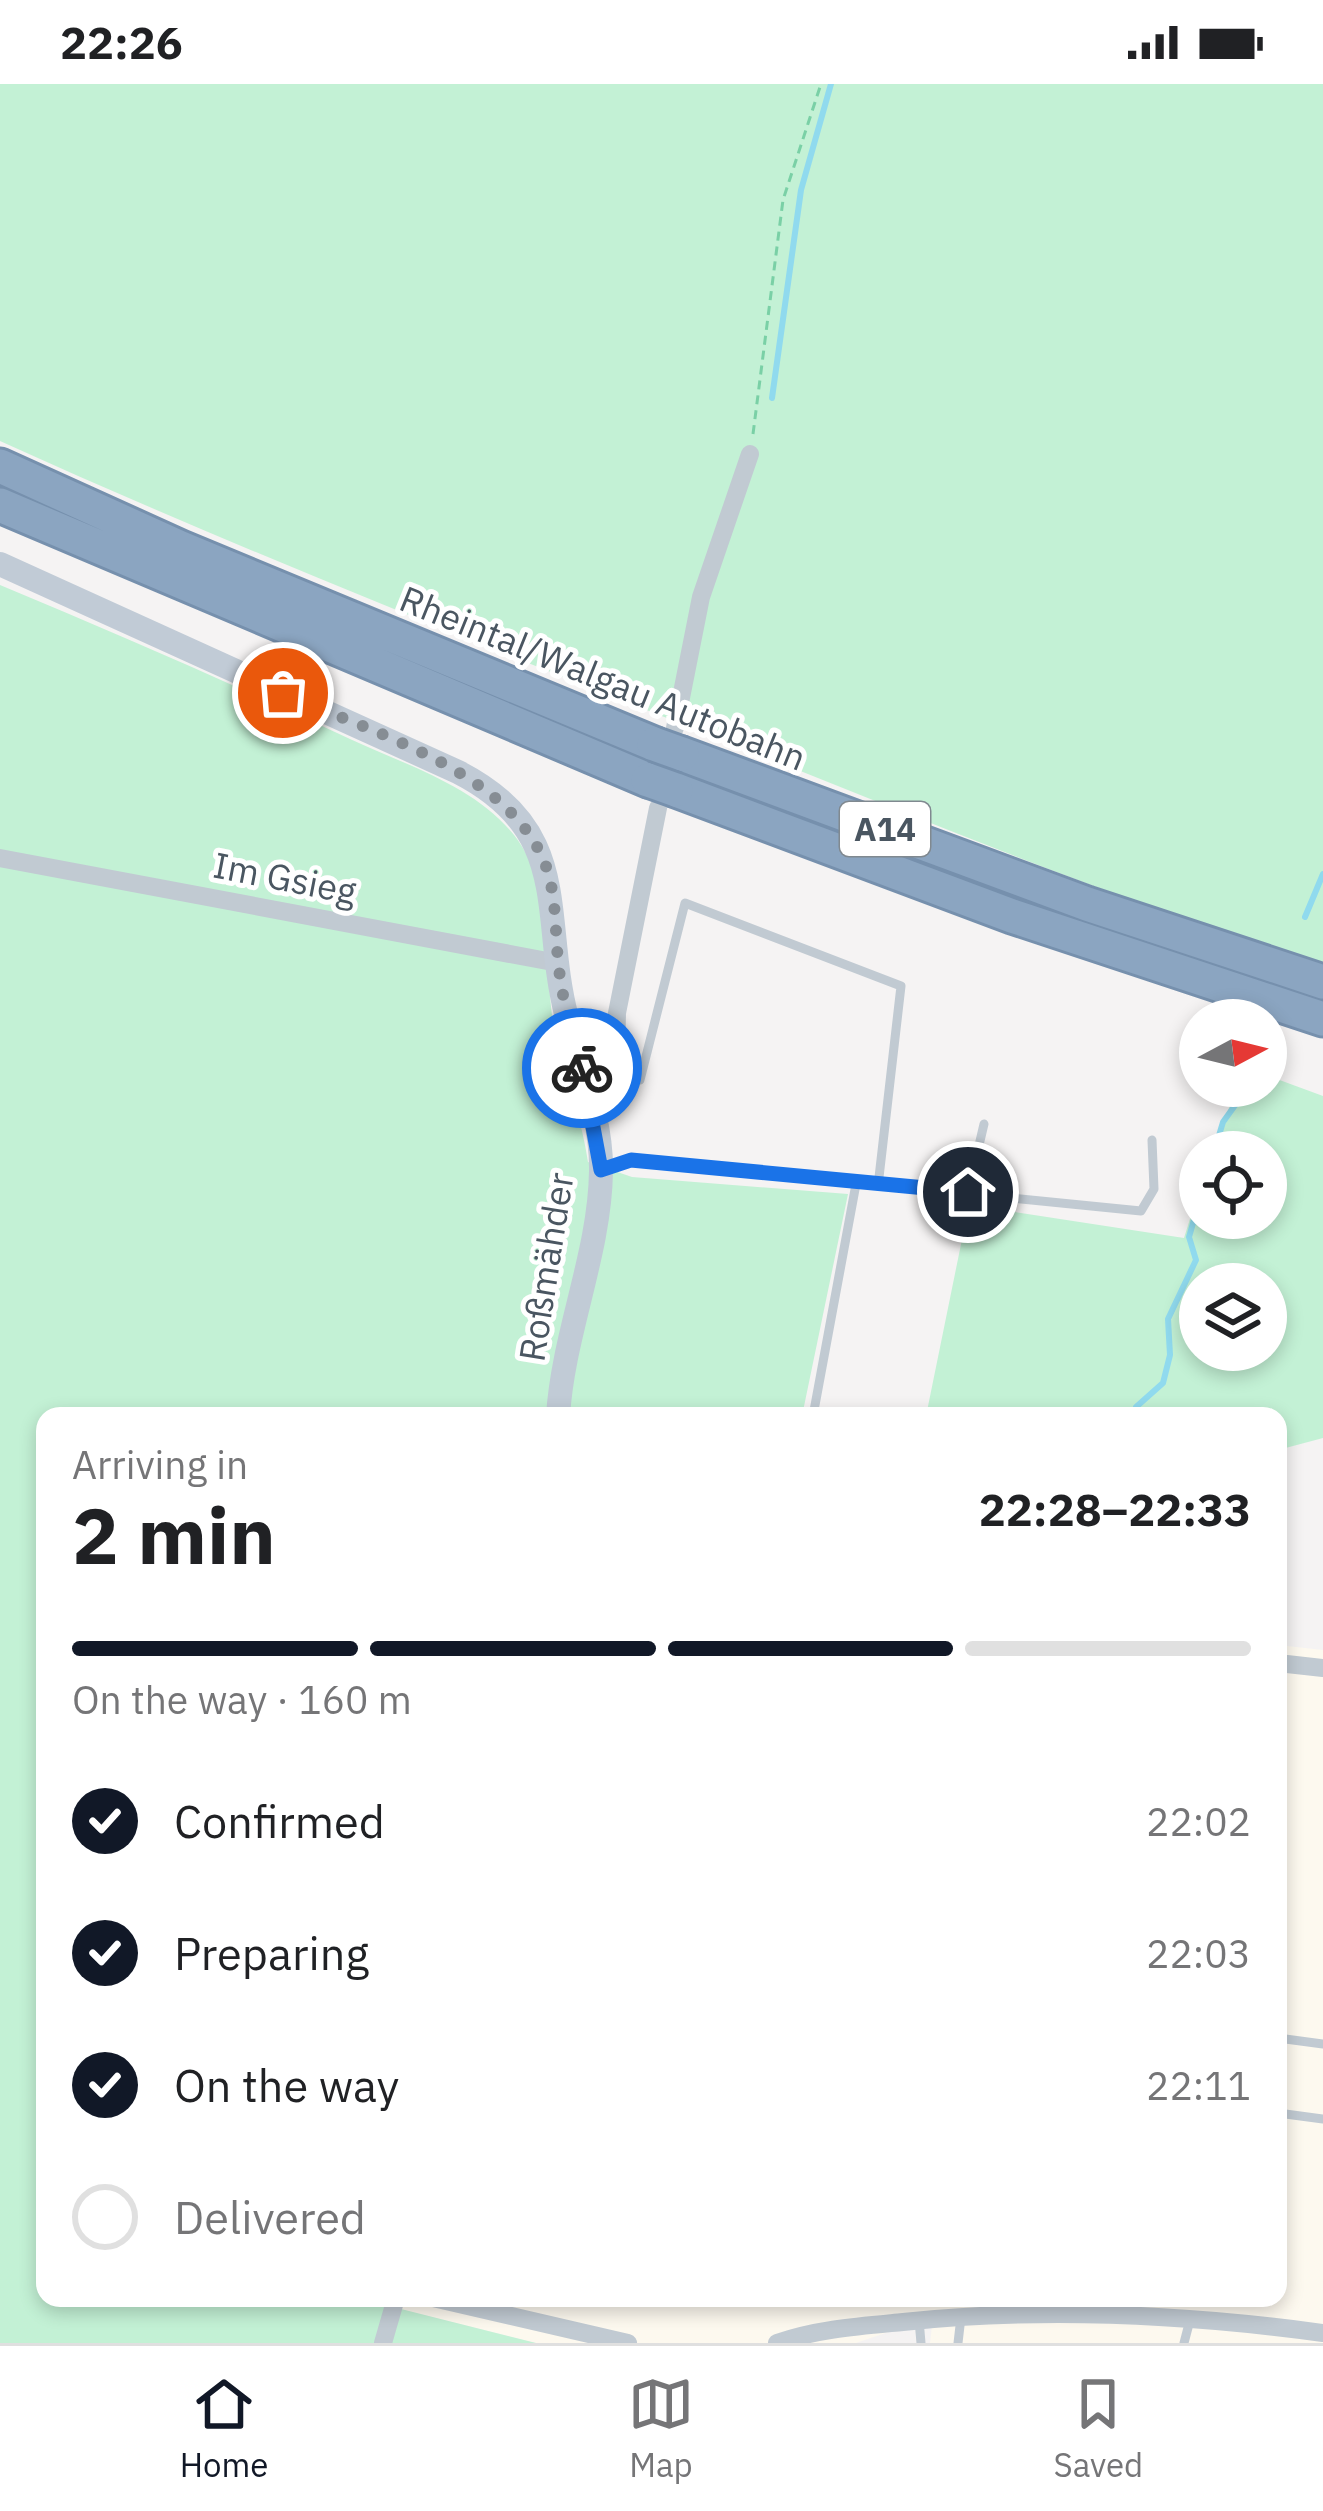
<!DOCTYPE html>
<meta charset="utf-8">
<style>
:root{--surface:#fff;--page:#f2f2f2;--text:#202124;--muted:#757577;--line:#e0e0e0;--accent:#111827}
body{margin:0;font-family:"IBM Plex Sans",sans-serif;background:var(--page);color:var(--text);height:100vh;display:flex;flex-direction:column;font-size:45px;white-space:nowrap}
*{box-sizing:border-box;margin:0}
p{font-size:39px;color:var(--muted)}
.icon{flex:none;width:66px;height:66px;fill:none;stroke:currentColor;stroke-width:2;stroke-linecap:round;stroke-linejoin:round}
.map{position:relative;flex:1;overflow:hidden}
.details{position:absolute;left:36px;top:1323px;width:1251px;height:900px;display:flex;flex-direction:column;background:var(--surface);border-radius:24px;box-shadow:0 6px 18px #0003}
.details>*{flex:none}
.needle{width:78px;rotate:83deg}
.controls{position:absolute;left:1179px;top:915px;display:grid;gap:24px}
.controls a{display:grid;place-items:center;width:108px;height:108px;border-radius:50%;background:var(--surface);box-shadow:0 6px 18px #0003;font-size:60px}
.pin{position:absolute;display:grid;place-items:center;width:102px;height:102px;color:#fff;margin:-51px;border:6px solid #fff;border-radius:50%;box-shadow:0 3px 12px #0007}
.courier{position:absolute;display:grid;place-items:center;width:120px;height:120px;margin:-60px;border:9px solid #1a73e8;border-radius:50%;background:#fff;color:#222;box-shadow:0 3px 15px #0007}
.head em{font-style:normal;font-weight:700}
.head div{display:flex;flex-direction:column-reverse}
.head{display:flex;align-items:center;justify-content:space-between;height:204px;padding:0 36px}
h1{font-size:78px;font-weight:700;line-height:90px}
.bar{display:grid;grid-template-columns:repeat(4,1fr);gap:18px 12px;align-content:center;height:144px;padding:0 36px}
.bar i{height:15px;border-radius:9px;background:var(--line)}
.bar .active{background:var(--accent)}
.bar p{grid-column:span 4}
ol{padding:0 36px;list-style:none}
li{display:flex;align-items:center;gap:36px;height:132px}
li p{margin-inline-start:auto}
li .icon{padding:12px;border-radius:50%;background:var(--accent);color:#fff;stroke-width:4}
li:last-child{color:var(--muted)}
li i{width:66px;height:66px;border:6px solid var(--line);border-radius:50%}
.status{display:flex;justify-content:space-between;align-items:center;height:84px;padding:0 60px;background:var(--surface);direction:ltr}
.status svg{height:33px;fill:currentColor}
.dock{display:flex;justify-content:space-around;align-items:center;height:168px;border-top:3px solid var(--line);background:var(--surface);font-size:33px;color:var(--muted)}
.dock a{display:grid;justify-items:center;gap:6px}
.dock .active{color:var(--accent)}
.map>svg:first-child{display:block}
.commercial{fill:#fdf9ef}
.green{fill:#c3f1d5;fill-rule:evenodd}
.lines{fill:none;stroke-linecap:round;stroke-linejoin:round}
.stream{stroke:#90daee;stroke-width:6}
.motorway-casing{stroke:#7690ad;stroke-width:39}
.path{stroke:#7ad0a6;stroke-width:3;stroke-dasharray:9 6;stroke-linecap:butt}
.service{stroke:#c1cad2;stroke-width:9}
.minor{stroke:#c1cad2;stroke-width:18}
.secondary{stroke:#c1cbd6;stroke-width:24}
.motorway{stroke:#8ba5c1;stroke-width:33}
.motorway-bridge-casing{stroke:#7690ad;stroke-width:39;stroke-linecap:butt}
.motorway-bridge{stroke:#8ba5c1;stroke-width:33}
.done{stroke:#868d94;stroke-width:12;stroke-dasharray:0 21.6}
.route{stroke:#1a73e8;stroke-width:15}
.labels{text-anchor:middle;stroke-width:10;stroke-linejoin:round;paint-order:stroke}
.shield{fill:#fff;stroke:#808990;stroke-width:3}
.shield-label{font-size:33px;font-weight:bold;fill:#4a5661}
.street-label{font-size:36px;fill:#4a5661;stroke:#fff}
</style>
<div class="status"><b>22:26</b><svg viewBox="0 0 49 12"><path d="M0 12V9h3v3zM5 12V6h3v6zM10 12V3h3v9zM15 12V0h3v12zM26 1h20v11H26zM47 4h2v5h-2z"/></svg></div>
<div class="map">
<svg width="1323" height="2259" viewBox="0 0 1323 2259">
<rect width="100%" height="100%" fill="#f5f3f3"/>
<path class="commercial" d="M1278,1561L1323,1566V2259H930L933,2233L856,2259H536L400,2225L402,2214H1278Z"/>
<path class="green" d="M0,0H1323V878C1126,822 936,740 745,665C495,566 245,468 0,357Z
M0,501C118,550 235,601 350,655C406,681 475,702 514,751C558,806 541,898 558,963C569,1003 582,1037 588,1078L632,1093L848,1110L802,1332H45V2214H402L401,2225L536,2259H0Z
M1266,991L1323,1012V1354L1278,1366V1332H926L969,1121L1184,1154L1200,1103V1134H1266V1068H1211L1238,1002H1266ZM1200,1200H1266V1266H1200Z"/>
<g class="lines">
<path class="stream" d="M772,314L801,106L831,0
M1305,833L1323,790
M1266,968L1268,965
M1214,1068L1223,1038L1249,1002
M1134,1332L1136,1323L1163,1299L1170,1271L1168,1235L1196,1176L1189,1153L1200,1115"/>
<defs>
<path id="motorway" d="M0,382L181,464L654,660
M0,421L648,696
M682,670L1087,820L1323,898
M676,706L1012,832L1323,935"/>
</defs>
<use href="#motorway" class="motorway-casing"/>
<path class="path" d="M753,350L783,116L821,0"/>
<path class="service" d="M617,979L640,996L685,819L901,902L878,1102
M606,1084L631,1076L1141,1127L1154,1105L1152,1056
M968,1108L984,1040
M813,1332L856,1100
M1278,1954L1323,1960
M1278,2029L1323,2035
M919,2236L921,2259
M958,2259L961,2233
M1184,2259L1190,2236"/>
<path class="minor" d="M675,644L701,513L750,370
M0,774L558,879
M583,986L616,978L617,929L658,724
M1278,1579L1323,1584
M433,2214L628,2259
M383,2259L396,2214
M777,2259C817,2245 861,2242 903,2238C1044,2223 1183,2230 1323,2249"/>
<path class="secondary" d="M0,480L458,688C575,748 540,831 567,934C580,984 602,1034 601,1087C600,1169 563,1250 558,1332"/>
<use href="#motorway" class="motorway"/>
<defs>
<path id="motorway-bridge" d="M654,660L682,670
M648,696L676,706"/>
</defs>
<use href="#motorway-bridge" class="motorway-bridge-casing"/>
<use href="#motorway-bridge" class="motorway-bridge"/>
</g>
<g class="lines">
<path class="done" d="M283,609C371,649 521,689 549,792C557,823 555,854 559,885C563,919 572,951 582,984"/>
<path class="route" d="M582,984L601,1086L631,1076L968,1108"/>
</g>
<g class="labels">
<rect class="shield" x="840" y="718" width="90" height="54" rx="9"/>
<g class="shield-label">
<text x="885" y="757">A14</text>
</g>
<g class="street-label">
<text transform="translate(603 594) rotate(22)" y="13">Rheintal/Walgau Autobahn</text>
<text transform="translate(285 794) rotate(11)" y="13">Im Gsieg</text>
<text transform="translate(546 1183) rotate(-81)" y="13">Roßmähder</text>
</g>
</g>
</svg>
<div class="controls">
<a><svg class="needle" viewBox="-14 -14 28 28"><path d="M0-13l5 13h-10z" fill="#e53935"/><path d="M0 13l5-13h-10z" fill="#757577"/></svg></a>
<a><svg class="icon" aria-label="locate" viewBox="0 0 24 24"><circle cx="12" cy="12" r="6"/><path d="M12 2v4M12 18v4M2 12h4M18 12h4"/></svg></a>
<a><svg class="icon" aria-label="layers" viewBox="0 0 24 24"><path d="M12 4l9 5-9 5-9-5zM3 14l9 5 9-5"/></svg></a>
</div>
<div class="pin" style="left:283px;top:609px;background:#ea580c"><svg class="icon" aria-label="bag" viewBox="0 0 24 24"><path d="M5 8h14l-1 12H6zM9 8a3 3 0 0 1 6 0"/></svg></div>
<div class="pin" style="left:968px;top:1108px;background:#1f2937"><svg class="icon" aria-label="home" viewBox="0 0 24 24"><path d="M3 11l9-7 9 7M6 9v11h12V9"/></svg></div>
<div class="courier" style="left:582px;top:984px"><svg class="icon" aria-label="bike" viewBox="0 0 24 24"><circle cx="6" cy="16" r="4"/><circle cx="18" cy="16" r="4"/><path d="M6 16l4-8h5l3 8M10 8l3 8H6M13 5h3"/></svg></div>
<section class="details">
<div class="head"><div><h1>2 min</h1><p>Arriving in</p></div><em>22:28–22:33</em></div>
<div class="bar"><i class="active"></i><i class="active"></i><i class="active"></i><i></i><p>On the way · 160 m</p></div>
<ol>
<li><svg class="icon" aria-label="check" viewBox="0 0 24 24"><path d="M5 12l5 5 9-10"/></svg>Confirmed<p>22:02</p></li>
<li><svg class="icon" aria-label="check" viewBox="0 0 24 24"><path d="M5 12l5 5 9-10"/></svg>Preparing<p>22:03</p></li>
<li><svg class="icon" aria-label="check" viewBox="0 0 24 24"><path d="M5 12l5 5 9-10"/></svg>On the way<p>22:11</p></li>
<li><i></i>Delivered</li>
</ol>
</section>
</div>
<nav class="dock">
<a class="active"><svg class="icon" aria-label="home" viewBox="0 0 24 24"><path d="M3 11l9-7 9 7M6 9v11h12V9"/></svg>Home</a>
<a><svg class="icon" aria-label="map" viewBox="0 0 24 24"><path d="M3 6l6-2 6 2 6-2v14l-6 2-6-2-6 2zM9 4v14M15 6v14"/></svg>Map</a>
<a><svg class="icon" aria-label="saved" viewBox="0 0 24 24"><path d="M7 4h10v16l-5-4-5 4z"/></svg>Saved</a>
</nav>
